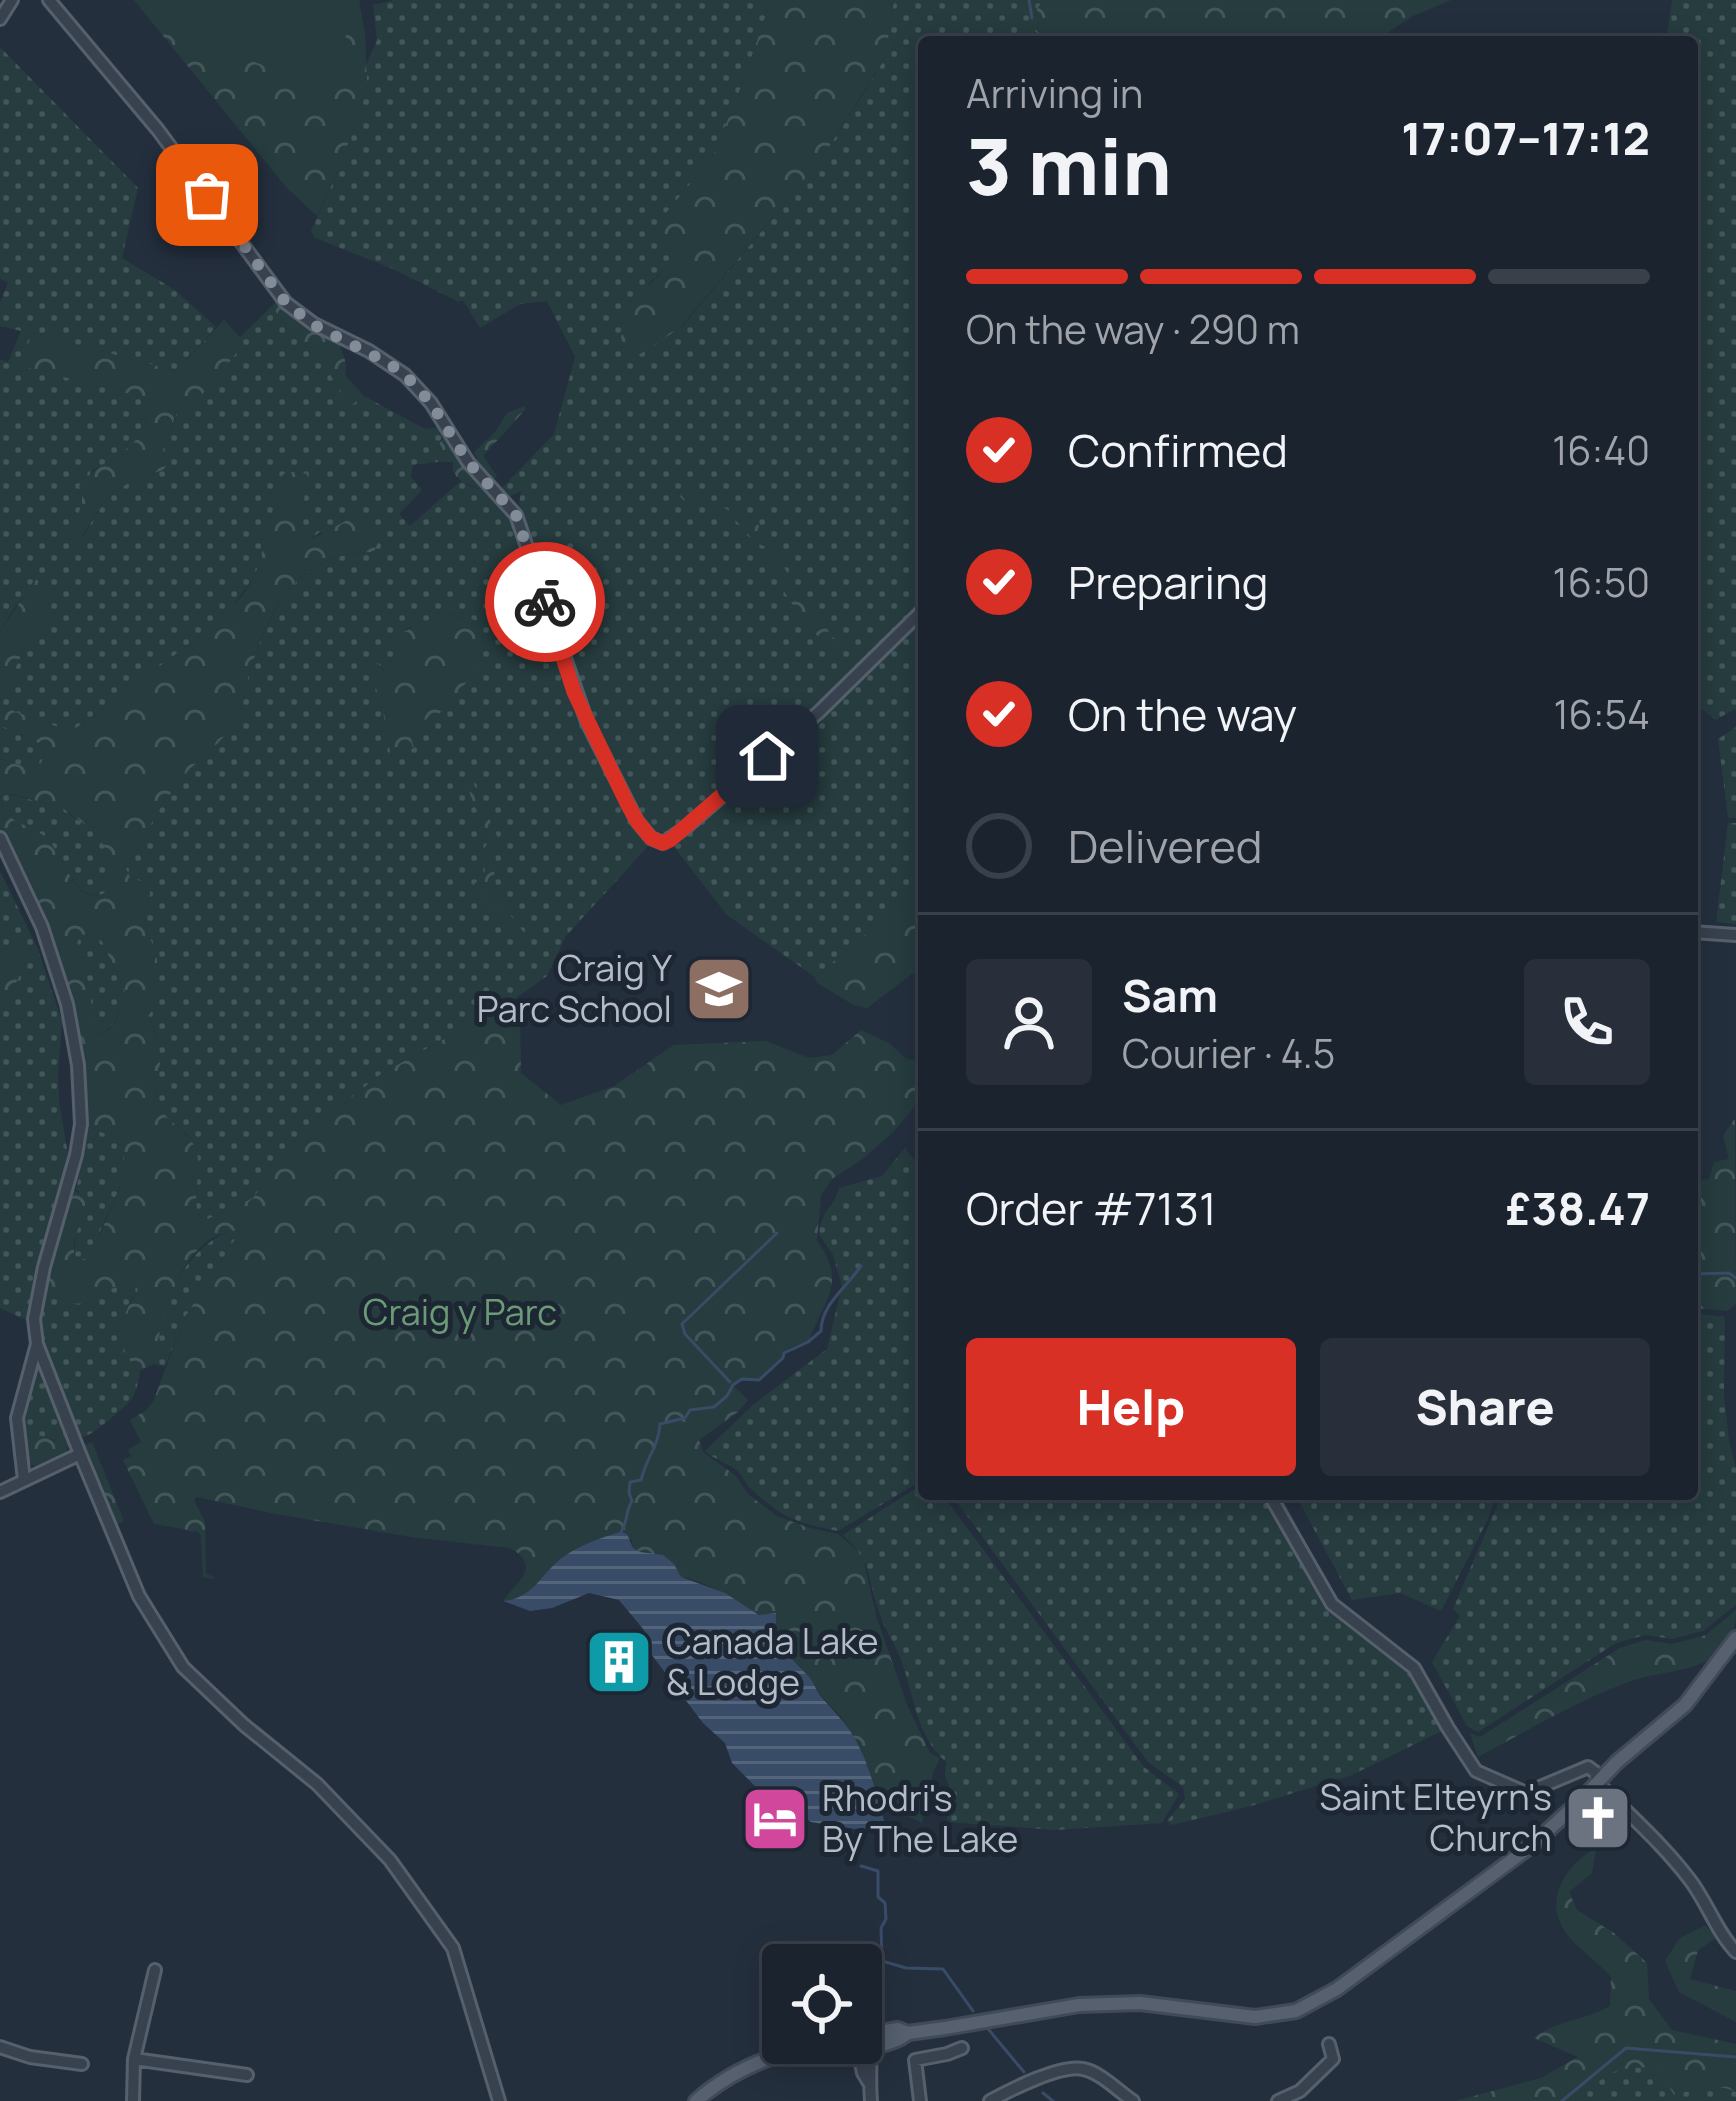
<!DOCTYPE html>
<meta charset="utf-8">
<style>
:root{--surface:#1b232e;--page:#282f3a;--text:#f1f3f6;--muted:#a0a4aa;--line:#39404a;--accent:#d93025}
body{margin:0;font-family:Manrope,sans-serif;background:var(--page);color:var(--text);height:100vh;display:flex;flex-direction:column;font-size:45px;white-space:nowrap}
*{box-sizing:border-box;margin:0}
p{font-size:39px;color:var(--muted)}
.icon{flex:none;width:66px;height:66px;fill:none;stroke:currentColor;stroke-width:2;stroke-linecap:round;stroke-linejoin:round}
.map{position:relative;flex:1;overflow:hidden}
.details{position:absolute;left:918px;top:36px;width:780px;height:1464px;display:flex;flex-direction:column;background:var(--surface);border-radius:12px;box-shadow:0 6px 30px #0003,0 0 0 3px var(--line)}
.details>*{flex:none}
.fabs{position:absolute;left:762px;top:1944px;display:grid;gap:24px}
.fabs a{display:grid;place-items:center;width:120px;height:120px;border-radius:12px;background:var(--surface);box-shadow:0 6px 30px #0003,0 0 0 3px var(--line);font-size:60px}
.pin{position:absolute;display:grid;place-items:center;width:102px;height:102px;color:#fff;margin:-51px;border-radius:24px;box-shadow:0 6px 18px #0006}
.courier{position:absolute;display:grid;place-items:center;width:120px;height:120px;margin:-60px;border:9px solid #d93025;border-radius:50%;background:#fff;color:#222;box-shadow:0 3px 15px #0007}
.headline em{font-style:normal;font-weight:800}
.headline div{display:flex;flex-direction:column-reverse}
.headline{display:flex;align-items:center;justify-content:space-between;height:204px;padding:0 48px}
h1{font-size:78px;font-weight:800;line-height:90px}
.bar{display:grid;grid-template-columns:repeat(4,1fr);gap:18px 12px;align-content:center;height:144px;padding:0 48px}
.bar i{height:15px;border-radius:9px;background:var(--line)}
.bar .current{background:var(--accent)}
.bar p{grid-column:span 4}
.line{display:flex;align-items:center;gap:30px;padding:0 48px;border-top:3px solid var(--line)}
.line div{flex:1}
.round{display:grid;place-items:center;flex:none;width:126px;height:126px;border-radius:12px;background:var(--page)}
ol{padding:0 48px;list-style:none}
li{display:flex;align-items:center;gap:36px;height:132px}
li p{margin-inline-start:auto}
li .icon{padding:12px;border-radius:50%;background:var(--accent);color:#fff;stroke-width:4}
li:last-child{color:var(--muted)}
li i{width:66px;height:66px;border:6px solid var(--line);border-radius:50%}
.button{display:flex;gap:24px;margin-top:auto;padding:24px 48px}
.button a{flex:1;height:138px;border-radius:12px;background:var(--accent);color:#fff;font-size:48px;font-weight:800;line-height:138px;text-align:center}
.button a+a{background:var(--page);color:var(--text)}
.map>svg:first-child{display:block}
.grass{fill:url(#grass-dots);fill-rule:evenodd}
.forest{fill:url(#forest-crowns);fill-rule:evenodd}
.pitch{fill:#263c3f}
.water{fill:url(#water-rules)}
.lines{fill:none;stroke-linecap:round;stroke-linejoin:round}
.stream{stroke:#394c67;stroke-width:3}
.minor-casing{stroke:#565f6c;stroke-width:16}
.major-casing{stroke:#414a57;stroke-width:18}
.minor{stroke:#38414e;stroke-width:10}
.major{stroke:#56606e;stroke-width:12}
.done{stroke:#828b98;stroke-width:12;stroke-dasharray:0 21.6}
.route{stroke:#d93025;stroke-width:15}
.labels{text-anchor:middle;stroke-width:10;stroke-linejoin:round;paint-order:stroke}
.poi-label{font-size:36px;fill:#b4bcc9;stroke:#1d2633;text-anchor:end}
.park-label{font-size:36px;fill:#6b9a76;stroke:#1d2633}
</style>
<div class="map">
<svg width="1736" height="2101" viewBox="0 0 1736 2101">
<defs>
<pattern id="grass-dots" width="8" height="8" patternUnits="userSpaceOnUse" patternTransform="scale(3)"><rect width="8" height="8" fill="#263c3f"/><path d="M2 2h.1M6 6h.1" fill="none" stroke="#435659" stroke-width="1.8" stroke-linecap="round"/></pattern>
<pattern id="forest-crowns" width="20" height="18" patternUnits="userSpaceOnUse" patternTransform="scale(3)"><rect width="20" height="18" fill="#263c3f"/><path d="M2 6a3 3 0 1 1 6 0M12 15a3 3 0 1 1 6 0" fill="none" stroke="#435659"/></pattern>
<pattern id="water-rules" width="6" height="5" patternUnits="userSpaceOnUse" patternTransform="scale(3)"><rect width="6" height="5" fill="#394c67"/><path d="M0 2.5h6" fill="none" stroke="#53647b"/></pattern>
</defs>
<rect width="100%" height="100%" fill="#242f3e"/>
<path class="grass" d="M394,0H771L742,85L712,158L656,225L660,237L674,253L672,263L648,284L681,328L820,161L865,91L885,58L894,0H1043L1029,23L1049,42H924V216L917,273L924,285V601L860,665L721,791L665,833L651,830L638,815L584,704L519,504L521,491L510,496L502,488L554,434L575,357L547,301L520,304L480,328L463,300L459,302L391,268L315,238L311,231L342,162L367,85L366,65L377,40L373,5Z
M1672,0H1736V709L1715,720L1692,701V42H1666Z
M0,47L138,188L122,258L175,290L216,327L176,371L32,333L22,366L150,399C143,446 130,450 91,471L83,492V537C109,491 113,487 163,470L167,464L163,449L178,410L240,349V337L272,306L292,335L321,360L350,405L364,396L425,429L440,427L444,434L436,452L438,462L413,465L411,477L422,490L399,514L410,526L462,480L468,486L479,489L482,487L508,514L518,528C552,638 583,749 649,845L566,936L547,976L509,1003L381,1074L315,1127L287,1153L253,1198L206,1220L199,1216L195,1204L198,1169L188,1135L167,1118L157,1104L156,1085L160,1059L156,1034L148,1016L160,998C155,980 158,977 157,960C157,948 146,936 145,923C143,910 151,899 150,885L130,877L126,869C142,840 158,808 178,782C194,763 215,748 230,729C242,715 243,694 248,677C269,612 294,552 374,552L320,532L306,543L300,538L302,513L269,528L255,576L227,613L210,629L71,732L0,706V701L32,632L44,623L53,586C23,585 14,609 0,632V359L8,362L21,331L0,326V302L8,283L0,278ZM449,614L474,620L482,628L481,636L448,703L430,715L411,738L413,748L391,756L378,663L385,672H394L397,641L407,628C423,628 433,615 449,614Z
M924,619V878L899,906L815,977L727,915L674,847L808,729Z
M0,725L43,745L45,756L40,765L32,769L0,759Z
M1736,727V818H1728L1718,739Z
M5,793L63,808L77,820L102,827L109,891C76,910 65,858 49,841C30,822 8,830 0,798Z
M1728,823H1736V924L1716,922Z
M0,871L37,947L62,1021L58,1075L59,1102L68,1154L26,1320L0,1308V1017L29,955L13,942L0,953Z
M91,934L102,941L125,992C121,1009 116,1029 98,1035L77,942L81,935Z
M89,1127C100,1131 116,1137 121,1148C134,1171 108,1210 100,1232C96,1242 96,1250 89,1259H80L74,1255L79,1191L76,1190Z
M905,1148L924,1173V1479L838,1531C795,1523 783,1518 750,1488C746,1484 743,1477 739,1472C730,1464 715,1460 705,1451L754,1404L827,1349L842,1286L833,1255L819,1234C822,1208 835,1207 839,1188L882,1176Z
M235,1229L241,1230L185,1317L165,1367L154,1364C162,1309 178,1249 235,1229Z
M48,1276L55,1292L63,1301L127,1282L137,1284L138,1291L130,1301L133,1365L140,1371C136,1400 130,1402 109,1420C100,1427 95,1432 84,1437L78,1433L43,1341L40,1314Z
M1692,1313L1725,1317L1724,1394L1729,1441L1736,1469V1605L1703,1631L1672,1639L1645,1635L1616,1643L1478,1732L1467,1726L1432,1662L1460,1616L1453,1609L1502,1494H1692Z
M40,1362L70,1436L68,1448L52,1439L23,1432L22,1421L37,1363Z
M924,1483V1494H942L1144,1767L1179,1794L1162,1823L1055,1830L948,1822L945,1809L951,1791L945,1776L946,1762C915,1734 915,1697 901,1660C895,1643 883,1627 878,1609C867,1576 872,1561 843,1535Z
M951,1494H1280L1343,1614L1419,1668L1454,1725L1352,1775L1251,1806L1172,1825L1167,1821L1185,1799L1183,1787L1148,1762Z
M1295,1494H1497L1487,1521L1441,1611L1400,1593L1352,1600Z
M1647,2054L1736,2081V2101H1552L1584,2071Z"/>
<path class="forest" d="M134,0H359L365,34L367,85L342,162L317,216L287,188Z
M771,0H894L885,58L820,161L680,328L640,354L625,352L619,345L631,302L672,263L674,253L660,237L656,225L712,158L742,85Z
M1043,0H1451L1413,16L1374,42H1049L1029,23Z
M277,301L286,303L338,340L345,360L346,376L364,396L350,406L321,360L292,335L272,306Z
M224,320L240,337V349L190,409L177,411L163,449L167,465L163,470C113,487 109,491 82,537L75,538L70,535C75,520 88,500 79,486C110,448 143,461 150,399L21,366L32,333L176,371Z
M525,406V410L483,456L497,476L494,480L480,467L474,452L495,432L507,413Z
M444,434L458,461L480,483L482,487L479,489C467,484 450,479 453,462H438L436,452Z
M293,472L307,474L300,537L306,542L357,515L373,522L381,535L374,552C295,551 268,612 248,677C243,694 242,715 231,729C215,748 194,762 179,782C158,808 142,840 126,869L130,877L150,885C151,899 144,909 145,923C146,936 157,947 157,960C158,977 155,980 160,998L148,1016C154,1030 161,1046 160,1062C160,1074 154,1086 157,1099C161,1122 189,1128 196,1150C203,1172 191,1194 199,1216L206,1220L253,1198L287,1153L315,1127L381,1074L509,1003L520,1013L521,1073L561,1105L614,1086L674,1045L766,1041L809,1058L832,1055L861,1030L889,1043L907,1059L924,1061L922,1098L894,1131L864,1158L832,1179L821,1195L817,1241C848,1283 824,1299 809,1341L789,1348L774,1369L757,1380L742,1379L733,1385L748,1400L738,1412L699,1440L704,1453L735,1475L749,1495L777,1516L807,1527L838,1534L858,1551L864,1562L877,1619L908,1707L930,1753L940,1758L933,1773L922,1823L879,1801L868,1766L841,1717L819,1693L811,1679L798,1669L777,1639L775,1624C744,1608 717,1584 682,1577C659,1544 658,1564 633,1548L632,1540L609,1535L564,1556L521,1599L503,1601C515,1583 544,1567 510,1548L411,1537L271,1513L197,1497L194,1500L205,1522L206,1574L214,1577V1579L203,1577L201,1535L196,1531L191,1532L184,1529L154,1524L123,1460L131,1456L128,1450L141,1442L130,1420L145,1411L153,1402L185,1317L241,1230C181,1231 161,1318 154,1364L140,1371C113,1349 119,1316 138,1291L137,1284C114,1280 96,1304 74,1304C59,1304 47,1282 45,1269C43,1256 64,1203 69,1187L87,1199L74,1242V1255L80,1259H89L120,1188L125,1160L120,1145L102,1132L81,1124L78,1065L42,927L0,838V799C7,824 24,822 43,835C64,849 73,913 109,891L101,827L87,826L63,808L12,794H5L0,797V759L32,769L40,765L45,756L43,745L0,725V706L71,732L210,629L242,596L255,576L269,528L279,479L284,474ZM90,934L102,941L125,992C121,1009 117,1029 99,1035L77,942L81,935Z
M685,488H698L714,503L758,525L770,540L766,547C750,541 746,529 734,519C719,508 701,504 683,500L680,496Z
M768,551L774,552L809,606L823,618L830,635L841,644V648C811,646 784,587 766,564L764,557Z
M35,579L45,585L54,586L50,612L45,623L32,632L0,701V632Z
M443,613L474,620L483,628C482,634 485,641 484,647C483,669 453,697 440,713L430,715L411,738L414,748L391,757L384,716L370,667L375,662L385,672H394L397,641L401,633Z
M469,773L497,836L494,877L498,891L504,907L525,934L524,938L512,930L490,899L485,897L474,884L485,876L484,849L490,838C481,817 469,800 466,776Z
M924,878V973L912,974L867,1008L854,1005L817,983L815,977L899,906Z
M13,942L29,955L0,1017V953Z
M1735,1118L1736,1304L1727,1311L1693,1308L1692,1181L1709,1179L1714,1162L1729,1159L1723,1136Z
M23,1432H31L65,1445L70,1456L44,1471L27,1462Z
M92,1442L124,1521L110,1528L78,1448Z
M1736,1610C1736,1632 1731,1644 1712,1658C1693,1671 1654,1673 1631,1681C1578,1700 1527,1731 1478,1757L1470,1733L1480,1737L1620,1648L1646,1640L1672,1644L1706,1635Z
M1596,1848L1592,1873L1569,1892L1577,1910L1614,1933L1647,1963L1649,1999L1672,2030L1736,2044V2092C1717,2082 1694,2090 1674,2095L1657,2067C1609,2068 1612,2070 1577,2101H1455L1541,2078L1578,2057L1534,2038C1554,2021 1586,2020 1610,2006L1611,1977C1598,1962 1581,1951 1569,1937C1541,1903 1564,1866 1596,1848Z
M1705,1925L1716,1938L1698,1950L1690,1979L1736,1991V2022L1679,1992L1665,1961L1679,1939Z"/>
<path class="pitch" d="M183,0H360L325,89L171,30Z"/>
<path class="water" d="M621,1532L627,1534L633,1548L640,1552L663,1555L674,1564L681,1577L725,1593L759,1615L776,1613C774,1646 789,1655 809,1677C815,1684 814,1686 819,1694C831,1709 845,1721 855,1739C869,1764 876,1792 884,1820L879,1828L868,1831L811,1822L777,1799L759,1790L732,1763L725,1743L703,1723L681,1694L649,1651L644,1630L619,1600L589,1593L552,1608L530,1611L503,1601C534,1599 542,1571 566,1555C581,1545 604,1536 621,1532Z"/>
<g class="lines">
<path class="stream" d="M1029,0L1032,18
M1692,1274L1729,1273L1736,1278
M730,1382L685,1334L682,1324L777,1233
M621,1532C628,1522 625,1512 632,1501L629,1493L630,1482L641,1480C646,1459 659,1445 660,1424L685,1418L690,1410L714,1407L727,1396L733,1385L742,1379L759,1380L783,1358L784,1353L808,1342L821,1331C821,1304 848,1286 861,1266
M861,1866L878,1871V1897L885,1903L886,1919L881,1928L882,1961L906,1968L943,1969L973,2011
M989,2030L1024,2072
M1043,2093L1053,2101
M1562,2101L1626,2048L1736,2057"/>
<defs>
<path id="minor" d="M49,0L158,130L286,303L314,324L369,351L405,375L431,403L468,462L516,515L587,722L637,821L651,838L663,843L685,828L819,712L924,609
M0,19L12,0
M0,838L42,927L67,1004L78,1065L81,1124L76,1155L44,1267L34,1319L37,1344L80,1454L0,1492
M1692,932L1736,935
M80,1454L139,1596L183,1667L244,1725L317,1784L390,1860L453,1948L499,2101
M24,1480L17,1418L37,1344
M1269,1494L1332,1604L1414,1668L1448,1728L1476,1771L1526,1793L1588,1767L1596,1773L1598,1783C1629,1815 1662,1843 1690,1880C1707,1902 1716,1931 1736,1952
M869,2039C872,2061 869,2080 871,2101
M857,2043L863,2073L869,2083
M0,2047L30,2057L82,2064
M134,2059L247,2075
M133,2101L134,2059L155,1970
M920,2101L915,2060L947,2054L962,2048
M990,2101C1010,2090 1061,2064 1083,2069C1100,2072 1118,2091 1133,2101
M1278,2101L1300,2091L1333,2059L1329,2044"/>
<path id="major" d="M861,2035L898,2029L908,2033L945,2028L1079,2005L1140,2003L1255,2017L1296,2011L1337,1989L1531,1846L1580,1801L1617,1762L1685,1705L1736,1638
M818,2048C839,2054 891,2048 908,2033
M696,2101C718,2082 742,2068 770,2058C789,2052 808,2052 826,2043"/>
</defs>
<use href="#minor" class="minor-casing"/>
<use href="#major" class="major-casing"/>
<use href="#minor" class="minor"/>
<use href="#major" class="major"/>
</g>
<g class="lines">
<path class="done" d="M207,195L286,303L314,325L390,364L407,377L431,403L468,462L516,515L545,602"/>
<path class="route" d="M545,602L574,692L627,803L637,821L651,838L663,843L670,840L767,756"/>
</g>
<defs>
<symbol id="school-square" viewBox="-11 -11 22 22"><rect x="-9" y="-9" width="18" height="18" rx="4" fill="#8d6e63" stroke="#1d2633"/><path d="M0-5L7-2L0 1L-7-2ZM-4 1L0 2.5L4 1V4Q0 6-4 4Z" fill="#fff"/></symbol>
<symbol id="building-square" viewBox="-11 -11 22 22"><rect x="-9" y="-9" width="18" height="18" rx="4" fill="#0f9aa8" stroke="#1d2633"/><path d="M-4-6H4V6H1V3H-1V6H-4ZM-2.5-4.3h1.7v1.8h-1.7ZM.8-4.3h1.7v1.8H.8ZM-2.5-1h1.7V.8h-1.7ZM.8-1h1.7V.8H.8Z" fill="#fff"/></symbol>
<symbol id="church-square" viewBox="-11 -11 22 22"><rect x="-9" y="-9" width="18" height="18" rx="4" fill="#6b7280" stroke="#1d2633"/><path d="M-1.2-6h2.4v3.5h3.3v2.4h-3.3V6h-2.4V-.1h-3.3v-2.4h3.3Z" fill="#fff"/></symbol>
<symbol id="hotel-square" viewBox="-11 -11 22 22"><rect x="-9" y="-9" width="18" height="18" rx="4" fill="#d1479c" stroke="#1d2633"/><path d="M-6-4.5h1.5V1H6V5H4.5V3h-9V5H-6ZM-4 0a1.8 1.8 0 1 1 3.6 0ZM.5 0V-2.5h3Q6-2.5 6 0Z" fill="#fff"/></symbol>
</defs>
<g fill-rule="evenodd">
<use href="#school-square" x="681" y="951" width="76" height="76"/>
<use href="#building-square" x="581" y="1624" width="76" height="76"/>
<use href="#church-square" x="1560" y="1780" width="76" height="76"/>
<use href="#hotel-square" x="737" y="1781" width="76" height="76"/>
</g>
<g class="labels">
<g class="poi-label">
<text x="672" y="981">Craig Y<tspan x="672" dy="41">Parc School</tspan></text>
<text x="666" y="1654" text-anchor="start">Canada Lake<tspan x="666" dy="41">&amp; Lodge</tspan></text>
<text x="1552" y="1810">Saint Elteyrn's<tspan x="1552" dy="41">Church</tspan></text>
<text x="822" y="1811" text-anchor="start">Rhodri's<tspan x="822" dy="41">By The Lake</tspan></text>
</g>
<g class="park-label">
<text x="460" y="1325">Craig y Parc</text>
</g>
</g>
</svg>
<div class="fabs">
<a><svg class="icon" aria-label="locate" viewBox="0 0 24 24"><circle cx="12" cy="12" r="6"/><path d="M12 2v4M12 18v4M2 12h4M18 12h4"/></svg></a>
</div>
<div class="pin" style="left:207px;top:195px;background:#ea580c"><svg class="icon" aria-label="bag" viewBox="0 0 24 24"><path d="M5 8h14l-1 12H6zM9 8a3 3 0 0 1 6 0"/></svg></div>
<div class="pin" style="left:767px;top:756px;background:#1f2937"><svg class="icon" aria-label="home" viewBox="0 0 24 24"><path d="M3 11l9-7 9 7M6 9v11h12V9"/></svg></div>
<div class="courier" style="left:545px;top:602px"><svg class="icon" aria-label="bike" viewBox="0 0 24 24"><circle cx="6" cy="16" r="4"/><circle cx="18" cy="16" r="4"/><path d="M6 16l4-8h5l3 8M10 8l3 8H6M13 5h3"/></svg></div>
<section class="details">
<div class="headline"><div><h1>3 min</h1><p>Arriving in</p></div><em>17:07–17:12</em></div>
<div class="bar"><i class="current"></i><i class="current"></i><i class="current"></i><i></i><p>On the way · 290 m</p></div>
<ol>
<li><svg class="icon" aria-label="check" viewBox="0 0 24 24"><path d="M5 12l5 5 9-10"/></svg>Confirmed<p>16:40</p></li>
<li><svg class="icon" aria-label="check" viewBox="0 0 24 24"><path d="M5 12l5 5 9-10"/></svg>Preparing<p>16:50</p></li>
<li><svg class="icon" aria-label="check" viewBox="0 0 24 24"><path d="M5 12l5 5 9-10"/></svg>On the way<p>16:54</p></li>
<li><i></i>Delivered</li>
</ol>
<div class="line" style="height:216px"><a class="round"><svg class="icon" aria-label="person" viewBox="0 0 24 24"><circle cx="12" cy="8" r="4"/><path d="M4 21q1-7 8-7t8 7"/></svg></a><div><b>Sam</b><p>Courier · 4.5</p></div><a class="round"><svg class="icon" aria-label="phone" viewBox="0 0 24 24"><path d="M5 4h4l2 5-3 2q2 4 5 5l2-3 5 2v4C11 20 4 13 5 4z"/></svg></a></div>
<div class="line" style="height:156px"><div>Order #7131</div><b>£38.47</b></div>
<div class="button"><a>Help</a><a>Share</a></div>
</section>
</div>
